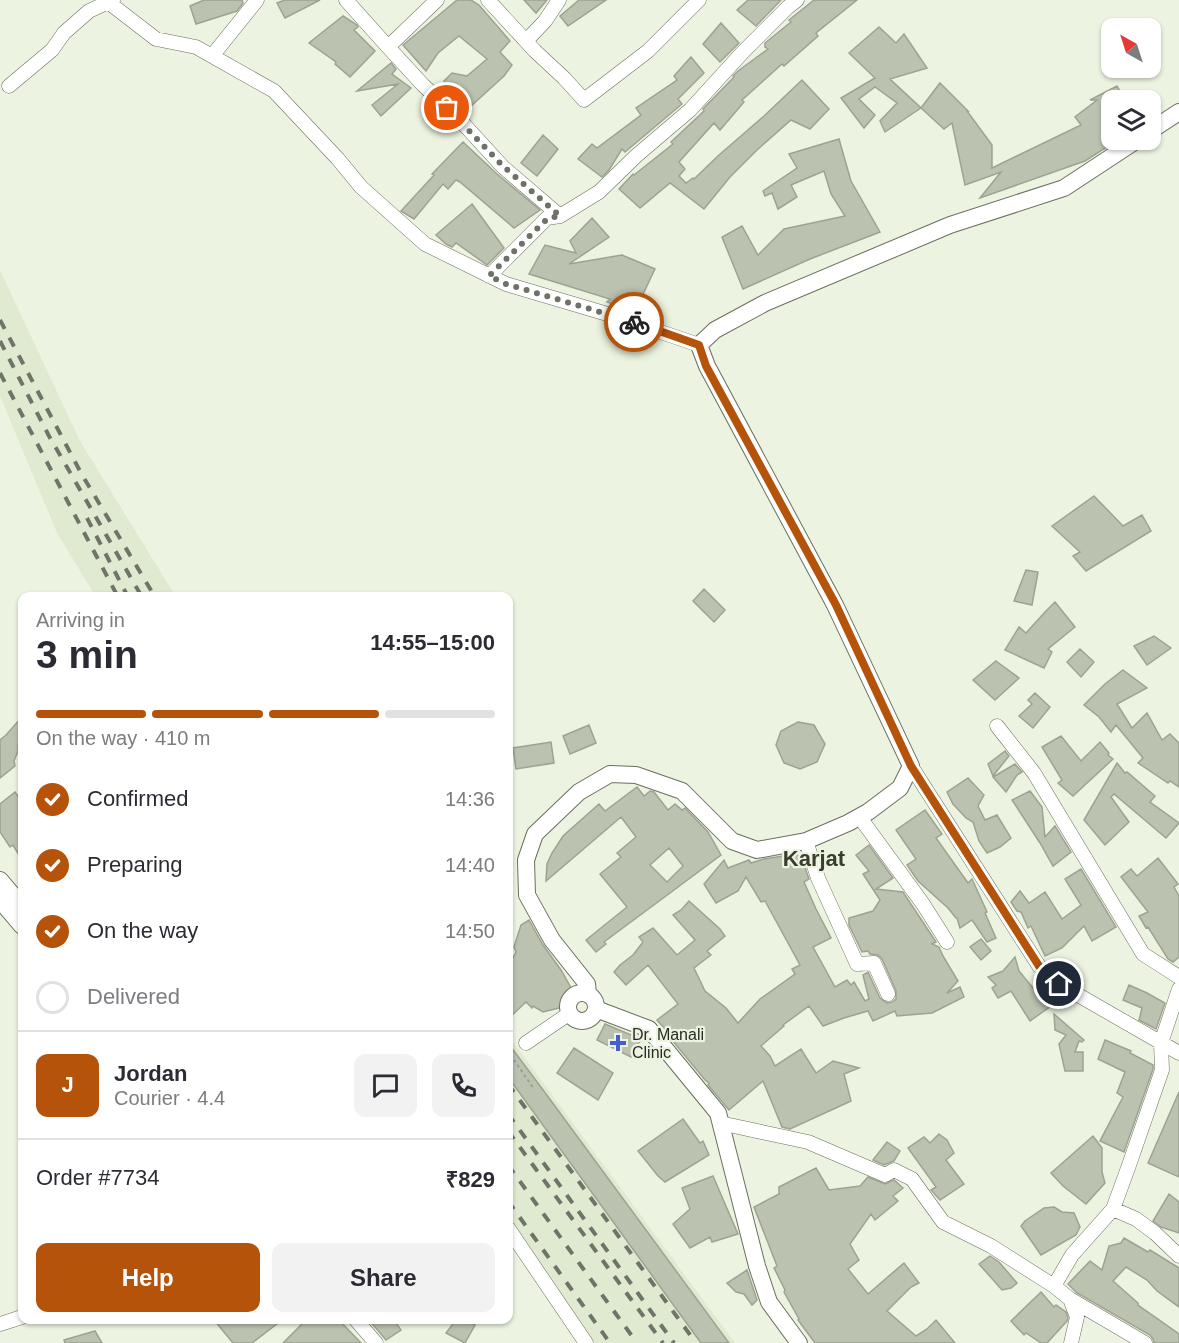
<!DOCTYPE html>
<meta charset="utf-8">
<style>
:root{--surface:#fff;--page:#f2f2f3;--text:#2b2b33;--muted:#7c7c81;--line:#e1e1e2;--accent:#b45309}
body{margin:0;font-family:Helvetica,sans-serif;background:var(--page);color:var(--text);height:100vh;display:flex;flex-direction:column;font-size:22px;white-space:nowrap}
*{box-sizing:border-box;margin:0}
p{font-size:20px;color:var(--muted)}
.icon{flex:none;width:33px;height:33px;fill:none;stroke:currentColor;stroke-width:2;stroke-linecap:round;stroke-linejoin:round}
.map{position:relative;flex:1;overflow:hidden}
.panel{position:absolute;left:18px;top:592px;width:495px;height:732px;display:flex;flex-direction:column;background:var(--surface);border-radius:12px;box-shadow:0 2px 4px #0004}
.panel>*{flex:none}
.needle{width:39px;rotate:321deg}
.tools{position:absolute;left:1101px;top:18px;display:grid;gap:12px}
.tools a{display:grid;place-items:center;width:60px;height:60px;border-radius:12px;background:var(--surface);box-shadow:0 2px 4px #0004;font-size:30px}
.pin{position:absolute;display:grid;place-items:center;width:51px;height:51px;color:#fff;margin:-26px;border:3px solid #fff;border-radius:50%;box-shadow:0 2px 6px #0007}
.courier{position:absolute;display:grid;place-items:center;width:60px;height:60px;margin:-30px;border:4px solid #b45309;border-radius:50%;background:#fff;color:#222;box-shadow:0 2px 8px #0007}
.overview em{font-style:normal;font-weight:600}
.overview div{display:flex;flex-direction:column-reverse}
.overview{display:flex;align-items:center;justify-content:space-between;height:102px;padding:0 18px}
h1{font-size:39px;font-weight:600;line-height:45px}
.bar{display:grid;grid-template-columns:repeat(4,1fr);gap:9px 6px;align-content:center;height:72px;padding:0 18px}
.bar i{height:8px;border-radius:4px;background:var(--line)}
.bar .active{background:var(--accent)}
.bar p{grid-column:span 4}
.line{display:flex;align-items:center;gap:15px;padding:0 18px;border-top:2px solid var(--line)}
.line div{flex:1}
.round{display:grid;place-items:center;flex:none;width:63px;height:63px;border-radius:12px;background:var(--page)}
ol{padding:0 18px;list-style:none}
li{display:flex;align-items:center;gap:18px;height:66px}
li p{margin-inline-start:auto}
li .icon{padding:6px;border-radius:50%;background:var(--accent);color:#fff;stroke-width:4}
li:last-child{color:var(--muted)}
li i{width:33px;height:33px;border:3px solid var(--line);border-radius:50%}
.primary-button{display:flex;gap:12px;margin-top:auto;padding:12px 18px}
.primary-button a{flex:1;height:69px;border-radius:12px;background:var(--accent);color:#fff;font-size:24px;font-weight:600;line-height:69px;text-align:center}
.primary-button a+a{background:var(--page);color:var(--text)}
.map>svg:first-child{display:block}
.built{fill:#e0ead0}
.building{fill:#bbc2b0;stroke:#9da392;stroke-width:1.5;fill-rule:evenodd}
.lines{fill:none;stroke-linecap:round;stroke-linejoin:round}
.minor-casing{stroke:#696f5f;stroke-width:15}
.tertiary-casing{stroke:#696f5f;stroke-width:18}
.path{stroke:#9aa092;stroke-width:2;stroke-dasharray:3 3;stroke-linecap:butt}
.minor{stroke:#fff;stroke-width:14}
.tertiary{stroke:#fff;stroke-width:16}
.rail{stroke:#6f7469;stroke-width:4;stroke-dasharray:10 10;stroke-linecap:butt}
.done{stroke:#6d7166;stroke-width:6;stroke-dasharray:0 10.8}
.route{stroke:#b45309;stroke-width:8}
.poi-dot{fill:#495dd2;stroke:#ecf4e1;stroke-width:2}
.labels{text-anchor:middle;stroke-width:4.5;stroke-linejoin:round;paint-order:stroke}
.poi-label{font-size:16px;fill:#282b24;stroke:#ecf4e1;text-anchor:start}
.district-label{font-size:22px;font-weight:bold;fill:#393e2f;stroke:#ecf4e1}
</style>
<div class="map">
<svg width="1179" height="1343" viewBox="0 0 1179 1343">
<rect width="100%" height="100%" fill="#ecf4e1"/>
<path class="built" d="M0,270L80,441L176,597H96L57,533L0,396Z
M508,1035L735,1343H585L509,1236Z"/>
<path class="building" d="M204,0H242L243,3L237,11L196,24L190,6Z
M285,0H320L285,18L277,3Z
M457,0H471L479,5L510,41L500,52L512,65L504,76L471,106L458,96L444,81L452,73L467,76L487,59L459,36L438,53L426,71L403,45Z
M524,0H547L536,13Z
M579,0H606L568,26L560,16Z
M748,0H781L756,26L737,10Z
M814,0H857L816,33L818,36L784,66L782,64L742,100L744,102L720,130L714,123L679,162L685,169L679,176L686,183L693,178L694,179L719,155L764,116L802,80L829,109L810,129L791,120L757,150L730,177L704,209L670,183L640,208L619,189L633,174L634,175L673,144L671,142L704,111L703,109L734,77L733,76L738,71L768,49L765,47V43L791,22L789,20Z
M343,16L357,25L358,27L354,30L375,51L350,77L335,64L336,62L309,43Z
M721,23L739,43L720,62L703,44Z
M879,27L896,43L904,34L927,68L890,79L921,108L885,132L880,121L897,103L875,87L859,99L875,115L864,128L841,98L875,78L849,53Z
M691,57L704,73L678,99L682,104L625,152L622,149L609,170L602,177L578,159L592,144L597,148L641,115L636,108L677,80L674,76Z
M391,63L396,69L392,74L411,88L381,116L372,105L398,84L357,91Z
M940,83L968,111H967L992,145V168L1081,125L1075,117L1097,100H1090L1117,86L1125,100H1112V141L1113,143L1085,161L980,198L1001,172L965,185L952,123L944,129L921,108Z
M543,135L558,149L537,176L521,163Z
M839,139L851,181L880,232L810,259L743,289L722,237L742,226L758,255L784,229L845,216L831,194L824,171L791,185L797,197L778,209L772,193L765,196L763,191L797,168L789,154Z
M463,142L497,174L540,210L514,228L460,182L456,180L448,189L443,184L414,219L401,211L434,175L432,174Z
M472,204L504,248L487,265L456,243L452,247L446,244L436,235Z
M592,218L609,237L569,264L622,255L655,269L635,311L607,302L610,299L529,274L545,245L576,253L570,241Z
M1094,496L1123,526L1142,515L1151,531L1086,571L1073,556L1080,552L1052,526Z
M1026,570L1038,572L1032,605L1014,601Z
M704,589L725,610L714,622L693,601Z
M1055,602L1075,627L1048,649L1052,652L1044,668L1005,650L1019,627L1026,633L1045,612Z
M1154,636L1171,648L1147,665L1134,646Z
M1080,649L1094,662L1081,677L1067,662Z
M996,661L1019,678L995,700L973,680Z
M1123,670L1147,688L1117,704L1132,728L1147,713L1162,740L1170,734L1179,743V787L1170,781L1168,783L1138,763L1143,758L1116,725L1111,732L1099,717L1084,705L1105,684Z
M1035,693L1050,707L1033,728L1019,716L1032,704L1028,700Z
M22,717V741L18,744V751L14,761L15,766L0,778V740L6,735Z
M798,722L814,725L825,744L817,762L800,769L784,763L776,745L781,731Z
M589,725L596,743L570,754L563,736Z
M1061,736L1081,761L1100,742L1109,753L1108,755L1113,759L1073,796L1058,783L1062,780L1042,747Z
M551,742L554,763L516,769L513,748Z
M1005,751L1009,756L993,776L988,764Z
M1117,763L1125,773L1127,772L1155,796L1150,802L1179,823L1166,838L1114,794L1111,797L1129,822L1105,845L1084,820Z
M1015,764L1022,772L1017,775L1006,792L993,777Z
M968,778L984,795L978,806L985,820L997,815L1011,838L1000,847L987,853L979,841L973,822L966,818L953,804L947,792Z
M637,787L644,796L650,791L654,792L668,810L675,804L682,810L685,808L708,832L721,855L604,942L606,944L596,952L586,940L627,907L600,874L621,857L617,853L636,837L621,817L546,881L547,864L552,853L563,836L599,804L605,811ZM669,848L683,866L667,882L650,865Z
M1030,791L1042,807L1045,837L1055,826L1071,852L1053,866L1040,843L1012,800Z
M15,792L22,802V860L13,845L10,847L0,832V804Z
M925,810L942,834L936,838L968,883L972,879L987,912L985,913L996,938L987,942L972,920L960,928L957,918H956L948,908L918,881L907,865L916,859L896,830Z
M869,845L893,878L876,889L903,892L936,942L932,944L939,947L943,956L958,981L947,993L960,987L964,997L932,1013L897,1016L895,1011L873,1021L868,1011L844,1018L823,1026L809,1006L783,1025L784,1026L761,1046L770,1056L775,1066L801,1049L816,1073L833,1061L859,1068L844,1074L851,1101L790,1129L782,1127L763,1081L729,1110L708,1085L709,1083L705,1080L672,1040L674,1039L657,1020L678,1004L648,965L626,985L614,972L620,965L633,955L643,942L639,937L653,928L677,955L695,940L673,915L681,910L689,901L720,929L725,936L707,951L711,955L694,968L705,991L726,1008L738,1023L760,999L795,974L792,969L800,965L765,901L761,902L746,877L738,891L716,903L704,884L724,860L728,868L749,860L751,863L764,859L796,854L802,859L809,879L804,882L816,909L831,938L813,947L835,987L847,980L851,985L854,982L865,1001L869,999L863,975L868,972L880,998L887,1003L892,1002L896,999V991L882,959L878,955L870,954L868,951L862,952L849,925V918L873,911L880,900L863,874L869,871L856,855Z
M1158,858L1178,884L1174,887L1179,896V957L1173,962L1168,959L1148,927L1146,928L1139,916L1148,912L1121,877L1131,869L1137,876Z
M1081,869L1116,927L1092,941L1084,926L1062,948L1045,956L1031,926L1028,928L1021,912L1017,911L1011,902L1020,891L1029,903L1045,892L1062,919L1081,905L1065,879Z
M529,920L543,945L561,970L574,993L559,1008L543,1012L533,1006L532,1008L526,1002L508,1019V967L516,952L514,947L521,925Z
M981,939L991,951L981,960L970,947Z
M1015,957L1019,971L1037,993L1041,990L1051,1006L1030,1021L1011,991L998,998L992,988L996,985L988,977L1003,971Z
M1129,985L1147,993L1165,1003L1156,1029L1139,1020L1142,1008L1123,1000Z
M1054,1014L1084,1040L1082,1042L1079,1041L1075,1052H1083V1071H1065L1059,1044L1066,1035L1055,1030Z
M605,1024L641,1039L631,1057L597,1040Z
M1105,1040L1131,1051L1130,1053L1153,1065V1069L1124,1152L1100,1141L1123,1097L1117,1093L1125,1072L1098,1059Z
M508,1043L549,1098L729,1343H701L508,1077Z
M574,1048L613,1073L598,1100L557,1073Z
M1179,1092V1177L1148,1163Z
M683,1119L700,1143L703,1141L709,1155L665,1182L658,1176L638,1151Z
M939,1134L947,1140L954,1153L946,1160L964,1184L940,1200L931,1190L936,1187L908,1148L924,1137L930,1143Z
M1093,1136L1102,1148V1172L1105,1183L1086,1204L1063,1186L1051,1173Z
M887,1142L900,1151L894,1161L884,1165L873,1160Z
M816,1168L829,1190L860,1186L868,1177L885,1184L894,1180L903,1188L893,1196L898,1201L875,1220L871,1214L850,1244L859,1260L848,1269L868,1294L904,1263L919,1283L911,1287L887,1311L916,1336L927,1329L936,1320L955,1343H815L798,1320L799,1319L784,1292L785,1290L774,1268L777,1266L754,1207L779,1194V1187Z
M713,1176L738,1234L712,1242L710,1237L690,1248L673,1224L690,1209L682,1188Z
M1169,1194L1179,1202V1233L1161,1227L1153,1221Z
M1054,1207L1062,1212L1074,1213L1080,1227L1076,1235L1041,1255L1021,1226L1025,1221L1044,1208Z
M1124,1238L1148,1252L1150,1250L1179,1268V1307L1157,1291L1147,1280L1126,1267L1113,1281L1138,1303V1305L1179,1334V1343H1154L1153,1339L1150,1335L1077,1293L1068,1284L1090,1261L1102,1270L1109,1246L1121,1243Z
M990,1256L999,1262L1017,1283L1011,1288L1002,1290L979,1264Z
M747,1270L757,1300L752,1305L744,1294L736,1292L727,1283Z
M1041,1292L1054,1307L1056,1305L1066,1312L1068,1318L1067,1321L1047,1343H1041L1026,1333L1024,1335L1011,1321Z
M214,1320H282L252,1343H233Z
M306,1320H339L361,1343H283Z
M369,1320H394L401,1330L386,1340Z
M456,1320H465L475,1325L465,1343L446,1333Z
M95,1331L102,1343H65L64,1340Z"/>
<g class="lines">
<defs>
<path id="minor" d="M346,0L388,47
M437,0L388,47L423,85L459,119L503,167L560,216L599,192L636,156L690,110L742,53L788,7L797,0
M488,0L535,51L564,78L584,100L648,51L699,0
M108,2L156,39L196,47L274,91L338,159L361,187L425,244L506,284L614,316L699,345
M526,41L545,21L559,0
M212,56L257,0
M9,86L52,50L64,33L89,11L113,0
M489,276L547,218L560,216
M997,726L1034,773L1143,954L1179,977
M911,766L1039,966L1059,984L1179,1053
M859,817L861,819L923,904L947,942
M806,841L818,878L857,964L874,963L888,994
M526,1043L570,1013
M720,1123L808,1142L885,1175L894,1170L912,1179L943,1222L991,1246L1054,1286
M1113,1209L1128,1168L1162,1070L1161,1043L1179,989
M508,1228L586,1343
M1070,1299L1077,1317L1071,1343
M356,1320L376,1343
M0,1324L22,1317
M1145,1343L1070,1299L1054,1286L1072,1255L1113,1209L1136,1219L1155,1233L1179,1256"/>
<path id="tertiary" d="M1150,131L1179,112
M0,880L22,906
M0,900L22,926
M568 1007a14 14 0 1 1 28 0a14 14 0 1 1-28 0Z
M588,994L587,984L552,940L527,895L526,860L535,834L579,792L610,774L636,775L682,791L732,841L757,850L806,841L848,823L868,812L900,788L911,766L835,605L707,366L699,345L715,330L765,303L950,225L1064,188L1137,140
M596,1009L649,1029L718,1113L757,1266L769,1302L799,1343"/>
</defs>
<use href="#minor" class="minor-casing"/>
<use href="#tertiary" class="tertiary-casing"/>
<path class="path" d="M514,1051L510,1054L534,1089"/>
<use href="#minor" class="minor"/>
<use href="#tertiary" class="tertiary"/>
<path class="rail" d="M0,320L81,473L155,597
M0,341L49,436L142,597
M0,373L118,597
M87,518L128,597
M508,1084L696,1343
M508,1114L674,1343
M508,1131L663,1343
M508,1165L637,1343
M508,1201L610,1343"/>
</g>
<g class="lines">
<path class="done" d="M447,108L503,166L560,216L548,218L489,276L506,284L634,322"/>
<path class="route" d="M634,322L699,345L706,366L836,605L911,766L1039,966L1059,984"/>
</g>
<path class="poi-dot" d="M615 1034h6v6h6v6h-6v6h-6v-6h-6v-6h6z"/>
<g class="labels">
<g class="poi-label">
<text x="632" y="1040">Dr. Manali<tspan x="632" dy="18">Clinic</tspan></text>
</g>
<g class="district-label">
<text x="814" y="866">Karjat</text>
</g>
</g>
</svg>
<div class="tools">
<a><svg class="needle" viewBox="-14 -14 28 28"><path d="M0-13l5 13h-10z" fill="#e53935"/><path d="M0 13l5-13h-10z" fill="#7c7c81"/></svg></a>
<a><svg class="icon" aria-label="layers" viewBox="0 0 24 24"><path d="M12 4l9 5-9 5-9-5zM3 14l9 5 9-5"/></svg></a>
</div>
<div class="pin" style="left:447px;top:108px;background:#ea580c"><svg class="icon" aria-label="bag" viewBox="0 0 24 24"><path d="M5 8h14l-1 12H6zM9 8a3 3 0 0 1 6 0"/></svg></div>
<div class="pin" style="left:1059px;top:984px;background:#1f2937"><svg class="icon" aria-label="home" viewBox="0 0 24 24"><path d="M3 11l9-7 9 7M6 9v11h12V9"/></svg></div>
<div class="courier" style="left:634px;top:322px"><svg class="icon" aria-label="bike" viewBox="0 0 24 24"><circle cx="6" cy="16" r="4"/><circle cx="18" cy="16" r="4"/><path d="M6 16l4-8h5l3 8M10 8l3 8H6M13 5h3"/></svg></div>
<section class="panel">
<div class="overview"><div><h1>3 min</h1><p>Arriving in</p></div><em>14:55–15:00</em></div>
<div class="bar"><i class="active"></i><i class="active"></i><i class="active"></i><i></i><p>On the way · 410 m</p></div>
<ol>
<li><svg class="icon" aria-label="check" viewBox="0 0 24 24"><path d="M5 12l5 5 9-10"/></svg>Confirmed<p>14:36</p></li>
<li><svg class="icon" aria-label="check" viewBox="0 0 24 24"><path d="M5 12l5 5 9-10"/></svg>Preparing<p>14:40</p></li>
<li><svg class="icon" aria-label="check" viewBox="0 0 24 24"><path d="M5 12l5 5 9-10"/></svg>On the way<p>14:50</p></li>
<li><i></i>Delivered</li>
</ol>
<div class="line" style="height:108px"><b class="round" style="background:var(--accent);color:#fff">J</b><div><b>Jordan</b><p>Courier · 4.4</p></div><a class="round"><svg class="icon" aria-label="chat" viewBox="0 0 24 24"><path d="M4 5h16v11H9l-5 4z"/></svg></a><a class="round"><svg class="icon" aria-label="phone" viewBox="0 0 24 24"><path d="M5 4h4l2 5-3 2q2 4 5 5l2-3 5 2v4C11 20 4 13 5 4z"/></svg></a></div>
<div class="line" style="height:78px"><div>Order #7734</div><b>₹829</b></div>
<div class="primary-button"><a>Help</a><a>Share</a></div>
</section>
</div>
